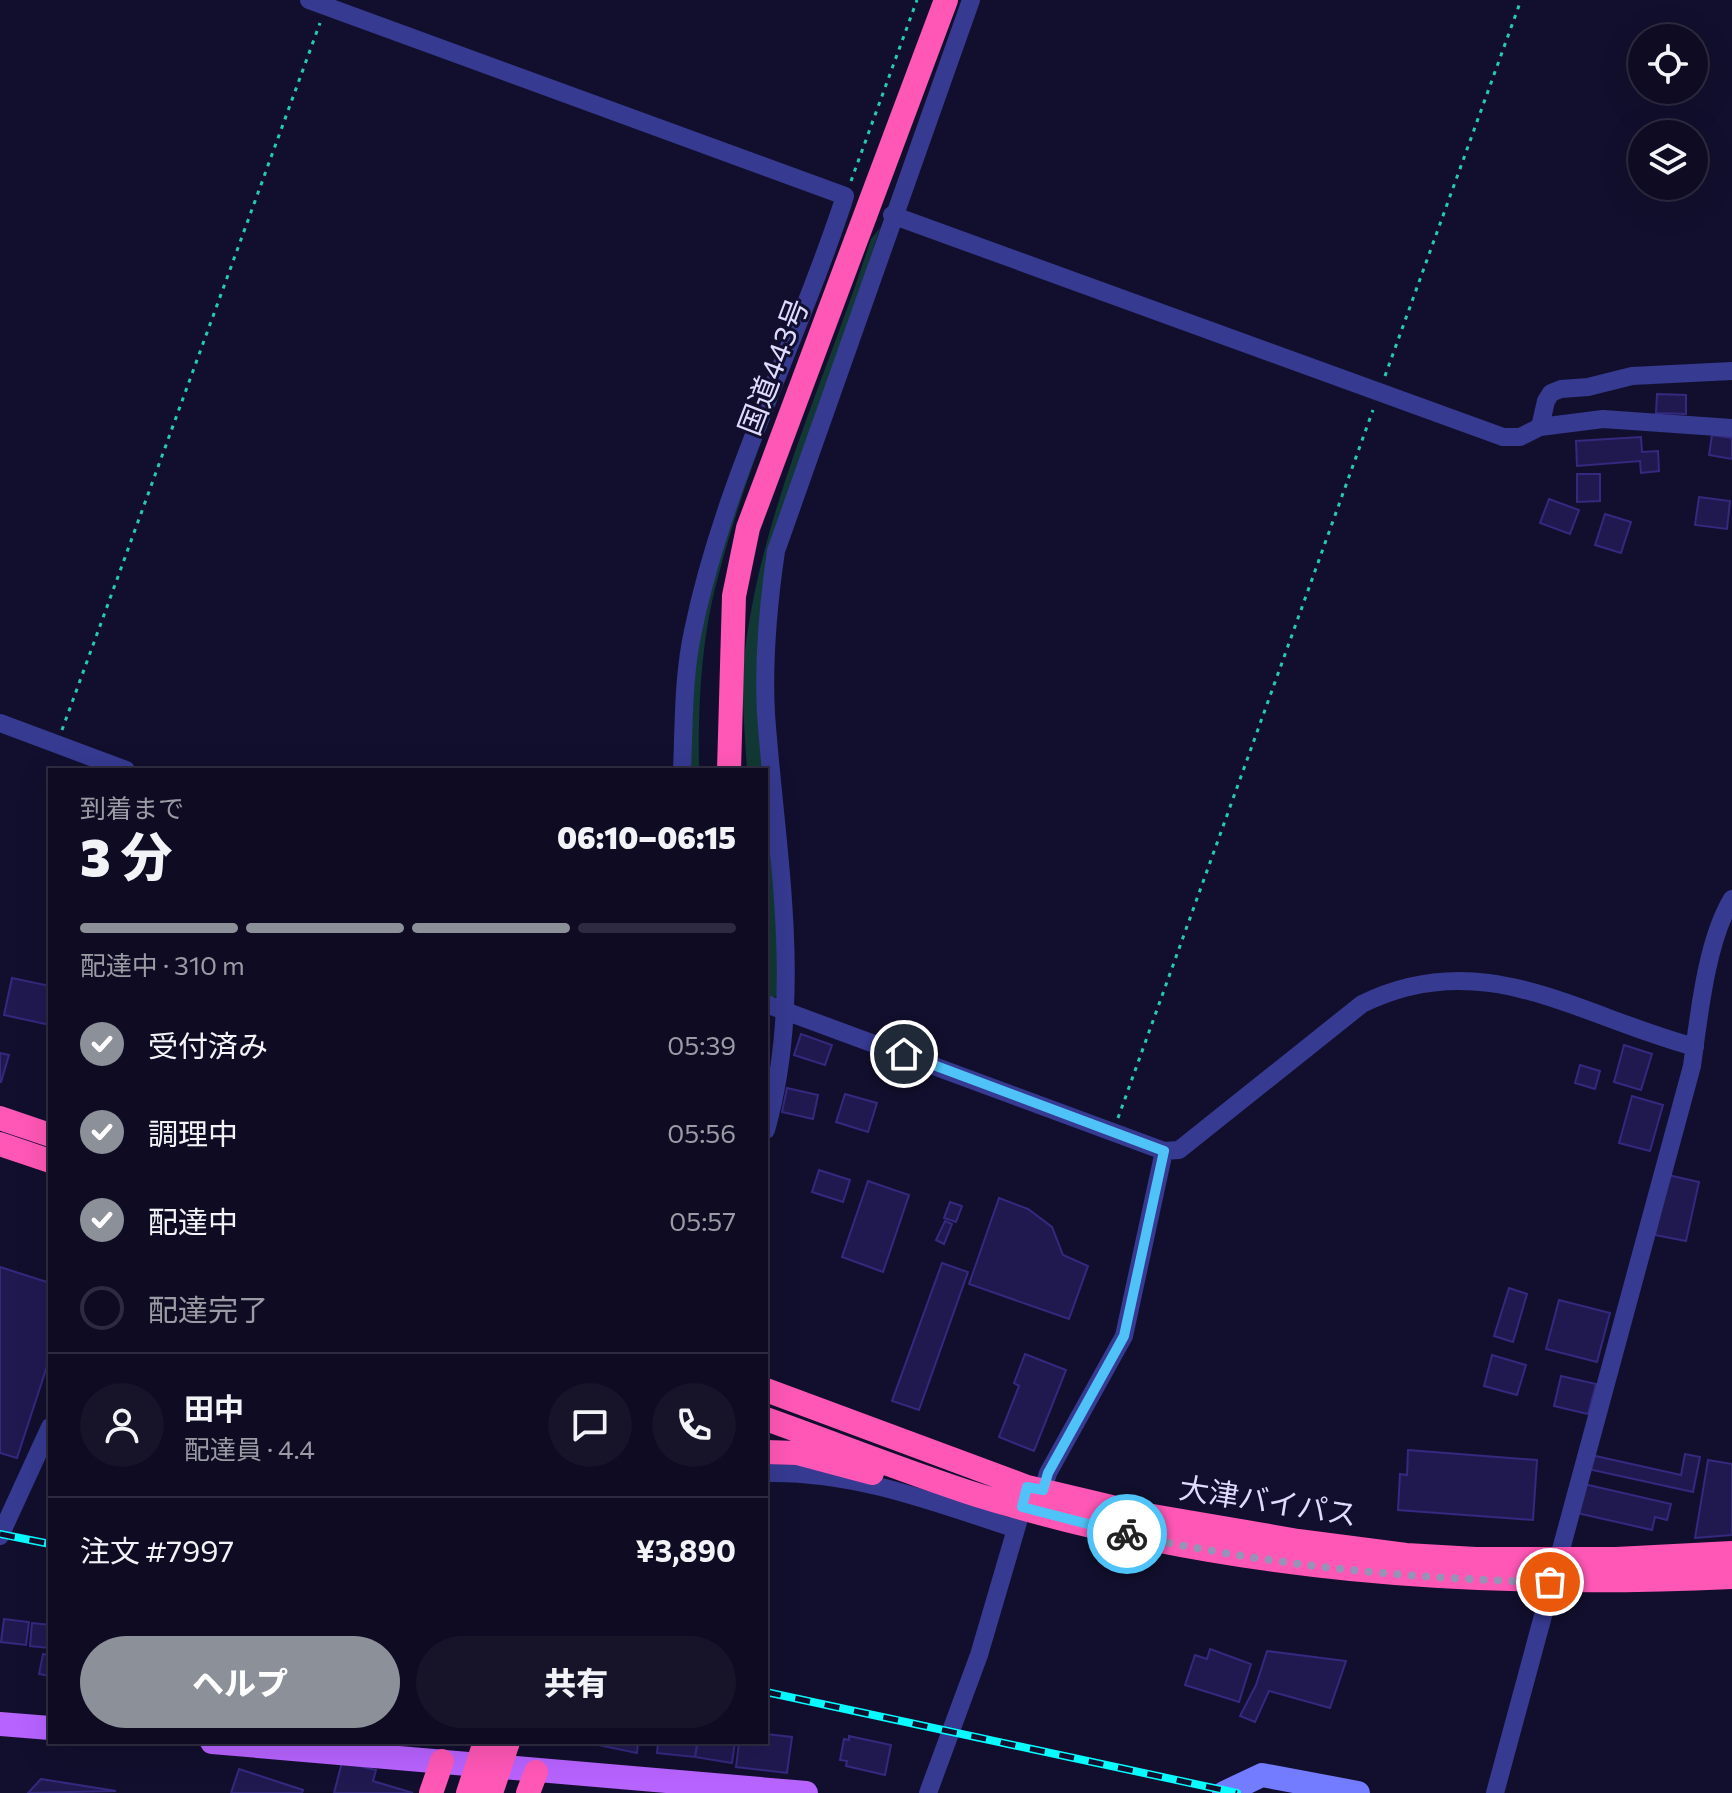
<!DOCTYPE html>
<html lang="ja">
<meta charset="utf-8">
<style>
:root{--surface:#0e0b22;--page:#17142a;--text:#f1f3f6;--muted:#9b9ba5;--line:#2e2b40;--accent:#8c9099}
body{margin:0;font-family:Commissioner,"Noto Sans JP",sans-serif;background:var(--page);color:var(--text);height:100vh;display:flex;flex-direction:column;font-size:30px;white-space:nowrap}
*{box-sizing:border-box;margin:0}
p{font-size:26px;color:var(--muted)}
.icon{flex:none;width:44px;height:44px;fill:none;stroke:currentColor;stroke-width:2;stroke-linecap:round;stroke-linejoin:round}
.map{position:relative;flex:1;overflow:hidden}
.drawer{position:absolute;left:48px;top:768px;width:720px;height:976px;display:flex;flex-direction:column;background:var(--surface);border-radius:0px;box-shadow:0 8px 32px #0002,0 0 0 2px var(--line)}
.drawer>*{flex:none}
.buttons{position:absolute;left:1628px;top:24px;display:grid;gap:16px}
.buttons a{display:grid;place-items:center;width:80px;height:80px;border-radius:50%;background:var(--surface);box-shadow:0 8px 32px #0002,0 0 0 2px var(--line);font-size:40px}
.pin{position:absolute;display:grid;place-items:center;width:68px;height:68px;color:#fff;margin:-34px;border:4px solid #fff;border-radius:50%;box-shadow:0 2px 8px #0007}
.courier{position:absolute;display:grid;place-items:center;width:80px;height:80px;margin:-40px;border:6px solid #4fc3f7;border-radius:50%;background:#fff;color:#222;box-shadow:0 2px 10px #0007}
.overview em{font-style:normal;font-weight:800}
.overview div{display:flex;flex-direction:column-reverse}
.overview{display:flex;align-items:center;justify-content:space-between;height:136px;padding:0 32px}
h1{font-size:52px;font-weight:800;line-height:60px}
.bar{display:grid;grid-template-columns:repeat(4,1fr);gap:12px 8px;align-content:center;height:96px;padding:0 32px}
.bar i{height:10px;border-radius:6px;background:var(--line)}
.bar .on{background:var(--accent)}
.bar p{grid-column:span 4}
.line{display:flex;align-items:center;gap:20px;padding:0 32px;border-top:2px solid var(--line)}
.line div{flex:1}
.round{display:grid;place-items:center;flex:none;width:84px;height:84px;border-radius:42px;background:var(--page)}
ol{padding:0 32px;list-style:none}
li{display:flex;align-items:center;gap:24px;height:88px}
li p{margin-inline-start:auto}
li .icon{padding:8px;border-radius:50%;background:var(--accent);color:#fff;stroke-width:4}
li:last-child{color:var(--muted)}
li i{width:44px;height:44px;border:4px solid var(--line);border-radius:50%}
.primary-button{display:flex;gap:16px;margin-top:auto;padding:16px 32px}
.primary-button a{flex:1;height:92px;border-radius:48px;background:var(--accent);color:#fff;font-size:32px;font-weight:800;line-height:92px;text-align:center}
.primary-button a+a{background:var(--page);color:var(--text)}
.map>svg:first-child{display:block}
.green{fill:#113834}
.building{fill:#201950;stroke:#33297f;stroke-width:2}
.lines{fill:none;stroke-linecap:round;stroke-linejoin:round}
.path{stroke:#25cab2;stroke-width:3;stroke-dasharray:4 6;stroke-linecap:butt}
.street{stroke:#363a91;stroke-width:18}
.secondary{stroke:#737bff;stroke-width:24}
.primary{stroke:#b763ff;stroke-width:24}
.highway{stroke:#ff57b6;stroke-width:24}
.rail-casing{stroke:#08fbff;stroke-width:8}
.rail{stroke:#120f2e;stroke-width:5;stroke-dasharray:15;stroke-linecap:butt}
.done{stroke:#9694b6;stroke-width:8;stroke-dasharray:0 14.4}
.route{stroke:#4fc3f7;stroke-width:10}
.labels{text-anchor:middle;stroke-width:6;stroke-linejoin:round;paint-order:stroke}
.street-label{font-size:30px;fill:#dddcff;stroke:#120f2e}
</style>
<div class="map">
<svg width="1732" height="1793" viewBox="0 0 1732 1793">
<rect width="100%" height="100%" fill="#120f2e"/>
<path class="green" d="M848,205H852C808,328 751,450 718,577C701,639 698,706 699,770H687L693,665L726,528Z
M880,228L767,575L781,933L779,994L772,999L766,997V770H747C745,734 741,696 744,660C759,515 827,377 871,239Z"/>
<path class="building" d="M1657,394L1686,395V414L1656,413Z
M1712,435L1732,438V459L1709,455Z
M1641,437L1642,452L1658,451L1659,471L1641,473L1640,461L1577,466L1576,441Z
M1577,474H1600V501L1577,502Z
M1699,497L1730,501L1727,529L1695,525Z
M1549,499L1579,510L1570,534L1540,523Z
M1605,514L1631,522L1621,553L1595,545Z
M12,978L50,986V1025L4,1015Z
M801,1034L832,1045L825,1065L794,1055Z
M1624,1045L1652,1054L1641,1090L1614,1082Z
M0,1053L9,1055L1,1082H0Z
M1580,1065L1600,1071L1595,1089L1575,1083Z
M787,1088L818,1095L813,1119L782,1112Z
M845,1094L877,1103L868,1132L836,1122Z
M1632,1096L1663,1105L1650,1151L1619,1143Z
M819,1170L850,1180L843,1202L812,1192Z
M1668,1175L1699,1182L1686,1241L1655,1235Z
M868,1181L909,1195L883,1272L842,1257Z
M999,1198L1028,1209L1052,1227L1063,1255L1088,1266L1069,1319L969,1284Z
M950,1202L962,1206L956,1222L944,1218Z
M945,1221L952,1224L944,1244L936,1240Z
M942,1263L968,1272L919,1410L892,1401Z
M0,1267L50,1283V1357L17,1458L0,1453Z
M1509,1288L1527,1294L1513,1342L1494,1336Z
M1559,1300L1610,1313L1597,1362L1546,1349Z
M1025,1354L1066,1370L1034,1451L999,1437L1019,1386L1014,1383Z
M1492,1355L1526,1365L1517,1395L1484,1386Z
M1561,1376L1596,1384L1588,1414L1554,1406Z
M1408,1450L1537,1460L1533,1520L1398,1510L1400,1474L1407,1475Z
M1685,1454L1700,1457L1693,1492L1588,1469L1591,1455L1681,1475Z
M1708,1460L1732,1464V1535L1695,1538Z
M1584,1484L1671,1504L1667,1520L1655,1517L1652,1530L1577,1513Z
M4,1619L29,1622L26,1645L1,1642Z
M32,1623L50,1625V1648L30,1646Z
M1210,1649L1251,1664L1239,1702L1185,1685L1195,1655L1207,1659Z
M1267,1651L1346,1661L1330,1708L1269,1691L1255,1722L1240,1716L1256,1685Z
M43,1654L50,1655V1676L39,1674Z
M766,1734L792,1737L787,1773L736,1767L739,1742H766Z
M849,1736L891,1745L885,1775L846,1766L847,1761L840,1760L844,1739L849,1740Z
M584,1742H638L637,1753Z
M658,1742H697L695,1757L657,1753Z
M698,1742H735L732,1763L695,1757Z
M342,1762L376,1770L373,1781L413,1793H334Z
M239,1769L303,1790L302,1793H231Z
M41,1779L116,1791L28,1793Z"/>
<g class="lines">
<path class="path" d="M851,181L917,0
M1385,376L1521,0
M62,730L320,23
M1118,1118L1373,410"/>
<path class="street" d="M309,0L845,196C798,342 724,480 693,631C683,677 684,723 682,770
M892,215L1503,437H1520L1540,427L1603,419L1732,428
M1540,427L1546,401L1551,393L1561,389L1588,387L1632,376L1732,371
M0,723L126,770
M766,1004L1164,1151L1124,1336L1048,1473L1043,1490
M766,1130C805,993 776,853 766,714C763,659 768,606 776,551L971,0
M1164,1151L1179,1150L1362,1004C1483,944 1578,1016 1695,1047
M766,1473C854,1471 934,1502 1016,1529L1025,1497
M0,1536L50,1427
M928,1793L979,1655L1016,1529
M1495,1793L1692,1066C1699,1016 1706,942 1732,899"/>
<path class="secondary" d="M1224,1793L1262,1775L1358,1793"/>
<path class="primary" d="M0,1724L50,1728
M212,1742L806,1793"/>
<path class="highway" d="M729,770L734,596L748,528L946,0
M0,1118L50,1135
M0,1144L50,1161
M766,1390L1027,1487L1141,1514L1298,1541L1406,1555L1476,1559H1616L1732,1553
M766,1419C836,1444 906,1472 977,1495C1223,1571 1476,1589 1732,1577
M766,1452L797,1453L872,1473
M431,1793L442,1761
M468,1793L485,1742
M491,1793L508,1742
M528,1793L536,1772"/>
<defs>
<path id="rail" d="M0,1534L50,1544
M766,1692L1237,1793"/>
</defs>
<use href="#rail" class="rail-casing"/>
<use href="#rail" class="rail"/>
</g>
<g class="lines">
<path class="done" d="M1127,1534C1265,1565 1409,1579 1550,1582"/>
<path class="route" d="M904,1054L1164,1151L1124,1336L1048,1473L1043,1490L1027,1487L1022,1507L1127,1534"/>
</g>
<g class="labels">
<g class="street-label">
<text transform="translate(774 367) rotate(-69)" y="10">国道443号</text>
<text transform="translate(1268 1502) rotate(9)" y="10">大津バイパス</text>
</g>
</g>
</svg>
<div class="buttons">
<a><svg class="icon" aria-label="locate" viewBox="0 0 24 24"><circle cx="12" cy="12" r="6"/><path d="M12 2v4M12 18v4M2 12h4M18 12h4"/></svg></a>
<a><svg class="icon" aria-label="layers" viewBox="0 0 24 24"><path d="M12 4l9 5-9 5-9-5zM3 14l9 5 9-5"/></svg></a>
</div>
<div class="pin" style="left:1550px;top:1582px;background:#ea580c"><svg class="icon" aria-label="bag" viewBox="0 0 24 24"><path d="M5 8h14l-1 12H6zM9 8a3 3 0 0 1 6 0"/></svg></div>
<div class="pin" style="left:904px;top:1054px;background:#1f2937"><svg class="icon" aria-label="home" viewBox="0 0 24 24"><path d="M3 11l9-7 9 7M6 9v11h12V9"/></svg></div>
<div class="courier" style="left:1127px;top:1534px"><svg class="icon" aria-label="bike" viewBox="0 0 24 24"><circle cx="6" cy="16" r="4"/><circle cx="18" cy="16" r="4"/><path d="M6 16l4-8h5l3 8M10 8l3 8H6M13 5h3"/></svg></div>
<section class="drawer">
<div class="overview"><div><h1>3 分</h1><p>到着まで</p></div><em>06:10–06:15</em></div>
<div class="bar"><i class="on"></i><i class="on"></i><i class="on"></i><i></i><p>配達中 · 310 m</p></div>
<ol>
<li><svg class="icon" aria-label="check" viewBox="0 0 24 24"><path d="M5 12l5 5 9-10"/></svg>受付済み<p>05:39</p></li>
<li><svg class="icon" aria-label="check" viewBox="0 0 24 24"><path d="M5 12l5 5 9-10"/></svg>調理中<p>05:56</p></li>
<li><svg class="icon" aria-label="check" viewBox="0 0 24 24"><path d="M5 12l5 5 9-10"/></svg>配達中<p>05:57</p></li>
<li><i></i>配達完了</li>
</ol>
<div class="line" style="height:144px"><a class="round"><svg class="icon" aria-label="person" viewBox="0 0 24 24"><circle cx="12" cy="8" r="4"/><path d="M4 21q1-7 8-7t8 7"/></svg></a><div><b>田中</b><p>配達員 · 4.4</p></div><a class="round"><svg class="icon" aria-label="chat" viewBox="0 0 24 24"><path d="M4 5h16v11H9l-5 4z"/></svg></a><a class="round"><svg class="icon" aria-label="phone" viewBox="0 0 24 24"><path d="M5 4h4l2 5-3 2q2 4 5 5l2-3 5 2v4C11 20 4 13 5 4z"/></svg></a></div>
<div class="line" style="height:104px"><div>注文 #7997</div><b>¥3,890</b></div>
<div class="primary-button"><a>ヘルプ</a><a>共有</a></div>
</section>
</div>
